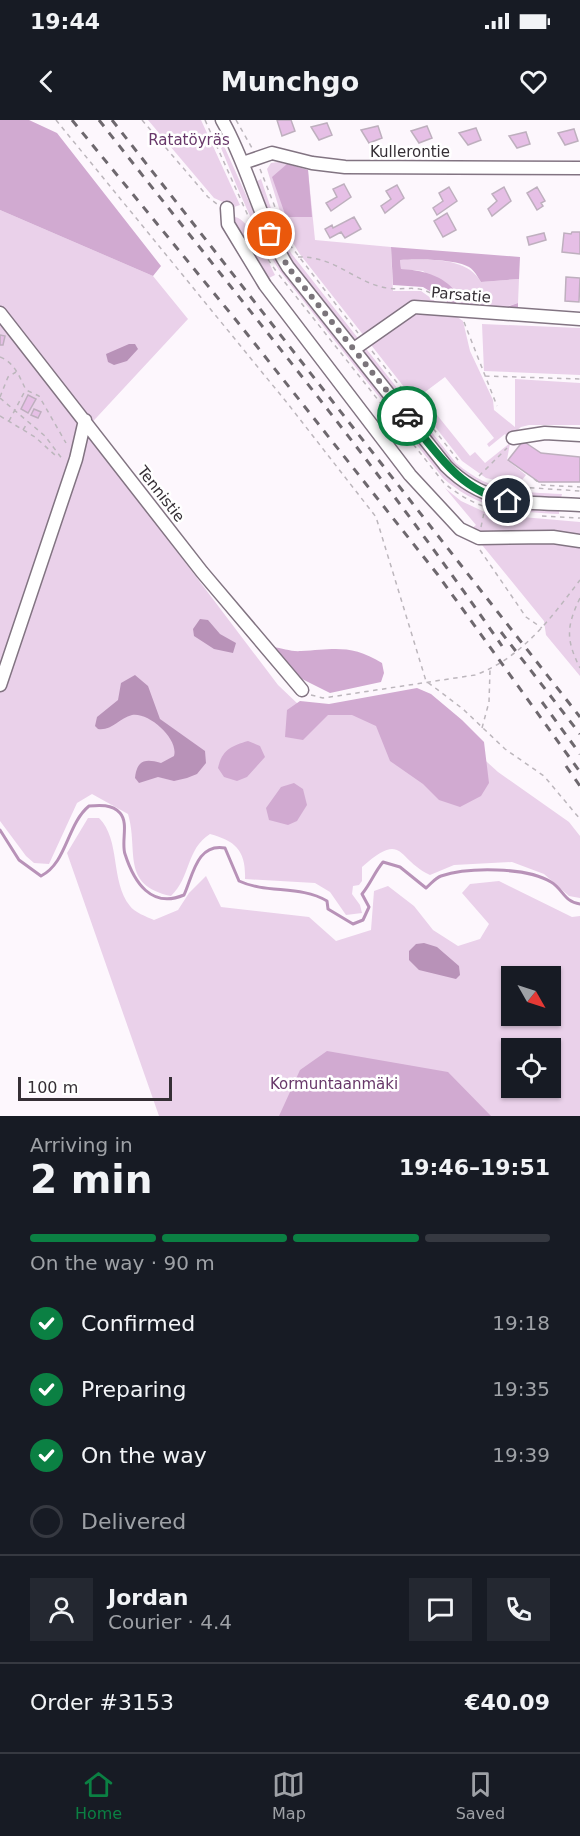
<!DOCTYPE html>
<meta charset="utf-8">
<style>
:root{--surface:#171b24;--page:#242831;--text:#f1f3f6;--muted:#9ea1a6;--line:#363941;--accent:#0b8043}
body{margin:0;font-family:"DejaVu Sans",sans-serif;background:var(--page);color:var(--text);height:100vh;display:flex;flex-direction:column;font-size:22px;white-space:nowrap}
*{box-sizing:border-box;margin:0}
p{font-size:20px;color:var(--muted)}
.icon{flex:none;width:33px;height:33px;fill:none;stroke:currentColor;stroke-width:2;stroke-linecap:round;stroke-linejoin:round}
.map{position:relative;height:996px;overflow:hidden}
.details{display:flex;flex-direction:column;background:var(--surface);flex:1}
.details>*{flex:none}
.needle{width:39px;rotate:129deg}
.tools{position:absolute;left:501px;top:846px;display:grid;gap:12px}
.tools a{display:grid;place-items:center;width:60px;height:60px;border-radius:0px;background:var(--surface);box-shadow:0 2px 4px #0004;font-size:30px}
.scale{position:absolute;left:18px;bottom:15px;width:154px;box-sizing:border-box;padding-left:6px;border:3px solid #352f35;border-top:0;font-size:16px;line-height:21px;white-space:nowrap;color:#352f35;-webkit-text-stroke:4px #fff;paint-order:stroke}
.pin{position:absolute;display:grid;place-items:center;width:51px;height:51px;color:#fff;margin:-26px;border:3px solid #fff;border-radius:50%;box-shadow:0 2px 6px #0007}
.courier{position:absolute;display:grid;place-items:center;width:60px;height:60px;margin:-30px;border:4px solid #0b8043;border-radius:50%;background:#fff;color:#222;box-shadow:0 2px 8px #0007}
.overview em{font-style:normal;font-weight:700}
.overview div{display:flex;flex-direction:column-reverse}
.overview{display:flex;align-items:center;justify-content:space-between;height:102px;padding:0 30px}
h1{font-size:39px;font-weight:700;line-height:45px}
.bar{display:grid;grid-template-columns:repeat(4,1fr);gap:9px 6px;align-content:center;height:72px;padding:0 30px}
.bar i{height:8px;border-radius:4px;background:var(--line)}
.bar .selected{background:var(--accent)}
.bar p{grid-column:span 4}
.line{display:flex;align-items:center;gap:15px;padding:0 30px;border-top:2px solid var(--line)}
.line div{flex:1}
.round{display:grid;place-items:center;flex:none;width:63px;height:63px;border-radius:0px;background:var(--page)}
ol{padding:0 30px;list-style:none}
li{display:flex;align-items:center;gap:18px;height:66px}
li p{margin-inline-start:auto}
li .icon{padding:6px;border-radius:50%;background:var(--accent);color:#fff;stroke-width:4}
li:last-child{color:var(--muted)}
li i{width:33px;height:33px;border:3px solid var(--line);border-radius:50%}
.status{display:flex;justify-content:space-between;align-items:center;height:42px;padding:0 30px;background:var(--surface);direction:ltr}
.status svg{height:16px;fill:currentColor}
header{display:flex;justify-content:space-between;align-items:center;height:78px;padding:0 30px;background:var(--surface);font-size:27px;font-weight:700}
.tab-bar{display:flex;justify-content:space-around;align-items:center;height:84px;border-top:2px solid var(--line);background:var(--surface);font-size:16px;color:var(--muted)}
.tab-bar a{display:grid;justify-items:center;gap:3px}
.tab-bar .selected{color:var(--accent)}
.map>svg:first-child{display:block}
.green{fill:#ead1ea;fill-rule:evenodd}
.forest{fill:#d1aad1}
.water{fill:#b892b8}
.lines{fill:none;stroke-linecap:round;stroke-linejoin:round}
.stream{stroke:#b892b8;stroke-width:3}
.building{fill:#e6bfe6;stroke:#beafbe;stroke-width:1.5}
.minor-casing{stroke:#827482;stroke-width:15}
.path{stroke:#bcb6bc;stroke-width:1.5;stroke-dasharray:4.5 4.5;stroke-linecap:butt}
.minor{stroke:#fff;stroke-width:12}
.rail{stroke:#6e686e;stroke-width:3;stroke-dasharray:8 8;stroke-linecap:butt}
.done{stroke:#7b757b;stroke-width:6;stroke-dasharray:0 10.8}
.route{stroke:#0b8043;stroke-width:8}
.labels{text-anchor:middle;stroke-width:5;stroke-linejoin:round;paint-order:stroke}
.park-label{font-size:15px;fill:#68386a;stroke:#fff}
.street-label{font-size:15px;fill:#352f35;stroke:#fff}
</style>
<div class="status"><b>19:44</b><svg viewBox="0 0 49 12"><path d="M0 12V9h3v3zM5 12V6h3v6zM10 12V3h3v9zM15 12V0h3v12zM26 1h20v11H26zM47 4h2v5h-2z"/></svg></div>
<header><svg class="icon" aria-label="back" viewBox="0 0 24 24"><path d="M15 5l-7 7 7 7"/></svg>Munchgo<svg class="icon" aria-label="heart" viewBox="0 0 24 24"><path d="M12 20l-8-8c-3-5 5-10 8-4 3-6 11-1 8 4z"/></svg></header>
<div class="map">
<svg width="580" height="996" viewBox="0 0 580 996">
<rect width="100%" height="100%" fill="#fdf7fd"/>
<path class="green" d="M148,0H201L240,85L234,87L214,78Z
M224,26L268,124L283,149L444,353C477,386 517,385 559,391V394C512,391 481,391 443,358L279,150C255,112 238,69 221,28Z
M278,42L308,50L315,120L391,127L393,171H421L463,201L470,231L493,280L494,290L515,307V259L580,263V305H529L521,307L507,318L505,314L489,327L487,324L494,318L445,257L421,275L470,336L475,332L485,343L510,323L507,340L526,355L518,365L486,358L462,341L299,133L286,111L267,49L271,43Z
M261,59L277,106L291,133L456,343C490,372 518,372 562,374L561,378L504,374L471,361L446,338L291,141L269,97L257,61Z
M0,90L153,156L188,199L85,310L278,565L298,584L327,587L411,573L498,652L569,702L580,716V778L569,776L544,754L512,742L454,745L430,755C396,739 404,710 362,747V761L359,765L353,766L352,774L360,785L362,793L346,795L330,772L315,763L245,759C246,731 236,721 210,714C186,729 191,757 171,776C120,765 139,731 128,694L92,674L77,683L49,744L34,743L26,736L0,701Z
M235,97C251,100 268,141 275,155L265,160L232,101Z
M400,140C428,140 466,136 481,162L519,159L518,183L482,194L463,187L423,151L401,149Z
M482,204L580,208V255L484,251Z
M445,368L461,381L489,394L580,402V556L546,515L544,501L478,420L471,409L476,405Z
M88,698H99C121,720 110,761 130,786C134,792 147,797 154,800L178,790L189,773L206,756L221,787L309,797L336,821L371,810L374,771L388,766L414,786L433,810L458,826L480,819L489,804L462,773L470,764L499,761L572,797L580,796V996H159L67,733ZM512,856H550V896H512ZM512,928H550V968H512Z"/>
<path class="forest" d="M0,0H29L57,13L161,146L153,156L0,90Z
M287,44L308,50L312,97H286L272,57Z
M391,127L520,137L519,159L481,162C477,156 475,151 469,147C455,139 416,139 400,140L401,149C421,150 443,155 456,172L454,180C479,199 491,192 518,183V190L472,197L423,167L393,165Z
M273,527C282,528 292,532 301,531C334,529 352,524 382,543L384,553L381,562L330,573L296,556Z
M417,568L431,574L462,600L484,622L489,663L481,676L460,687L439,680L423,664L390,641L376,606L352,595H328L303,620L285,617L287,590L300,581L329,584Z
M248,621L260,626L265,637L247,657L237,661L224,657L218,648C222,630 231,626 248,621Z
M294,663L303,669L307,685L297,701L288,705L269,700L266,688L281,667Z
M327,931L448,952L491,996H279L300,950Z"/>
<path class="water" d="M129,224H135L138,229L127,241L114,245L108,242L106,234Z
M200,499L208,500L220,514L236,523L233,533L214,529L194,516L193,509Z
M135,555L148,566L160,599L205,631L206,643L197,654L187,658L174,661L158,657L139,663L135,658C137,640 145,638 161,643L174,636C179,619 149,592 132,595C119,598 112,611 98,609L95,606L97,597L118,580L121,563Z
M424,823L437,827L459,846L460,855L456,859L419,850L409,840V831L416,824Z"/>
<g class="lines">
<path class="stream" d="M0,710L19,740L41,756C67,743 67,704 89,686C99,685 112,684 120,693C129,703 121,722 125,734C134,762 151,789 184,775C193,755 197,723 225,728L239,761C267,774 300,765 327,781L328,789L353,804L363,800L369,787L362,774C371,763 374,753 383,742L400,747L426,768C431,764 435,758 441,756C468,747 527,747 551,762C563,769 564,782 580,784"/>
</g>
<path class="building" d="M277,0H291L295,11L282,16Z
M327,3L332,15L319,20L311,7Z
M378,6L382,18L369,23L361,10Z
M427,6L432,18L419,23L411,11Z
M476,8L481,20L468,25L459,13Z
M574,9L578,21L565,25L558,13Z
M526,12L530,24L517,28L509,16Z
M344,64L351,77L331,91L326,83L337,77L333,69Z
M397,65L404,78L385,93L381,86L391,79L386,71Z
M449,67L457,81L437,95L433,88L443,81L439,73Z
M504,67L511,81L492,96L488,89L497,81L492,74Z
M537,67L545,81L541,83L543,86L537,90L527,73Z
M447,93L456,110L443,117L434,101Z
M354,97L361,109L345,118L341,112L330,118L325,109L332,105L333,108Z
M572,112H580V134L562,132L564,113L571,114Z
M544,113L546,120L529,125L527,117Z
M566,157L580,158L579,182L565,181Z
M0,215L5,216L3,225H0Z
M28,275L36,279L28,293L21,289Z
M34,289L41,292L38,298L31,295Z
M523,321L541,333L580,337V362H539L508,340Z"/>
<g class="lines">
<defs>
<path id="minor" d="M222,0C249,47 259,101 288,147L446,346C487,387 527,382 580,385
M243,43L272,33L312,43L345,47L580,48
M227,88L228,104L265,165L410,355L460,409L479,418L553,417L580,421
M0,193L202,452L302,570
M354,229L414,187L580,199
M513,318L545,313L580,315
M0,565L76,339L85,300"/>
</defs>
<use href="#minor" class="minor-casing"/>
<path class="path" d="M56,0L288,284L376,397L426,561L463,589L505,629L544,656L580,699
M142,0L208,77L217,84
M205,0L267,138L276,151
M236,0L252,28
M260,49L290,125L358,213
M298,137C336,136 355,163 387,168C408,171 417,163 437,177
M279,155L444,363C468,383 494,393 525,394
M464,202L497,286
M372,231L458,340
M0,237C15,243 19,256 26,270L39,276L66,323
M485,256L580,259
M0,277L8,257L16,252
M0,278L45,316L63,340
M0,296L35,317L55,335
M9,301L25,271
M23,310L28,302
M479,356L507,328
M534,359L542,365L580,367
M503,366L580,371
M542,396L580,398
M481,407L485,388
M480,430L526,497L542,508
M580,478C566,507 566,520 580,548
M311,575L323,578L337,576L475,555C522,538 551,498 580,460
M482,608L489,582L490,550"/>
<use href="#minor" class="minor"/>
<path class="rail" d="M72,0L240,205L438,455L580,652
M99,0C235,174 377,344 502,526
M112,0L580,597
M501,512L580,614
M542,582L580,634
M566,646L580,666"/>
</g>
<g class="lines">
<path class="done" d="M270,114L288,147L407,296"/>
<path class="route" d="M407,296C436,332 460,371 508,381"/>
</g>
<g class="labels">
<g class="park-label">
<text x="189" y="25">Ratatöyräs</text>
<text x="334" y="969">Kormuntaanmäki</text>
</g>
<g class="street-label">
<text x="410" y="37">Kullerontie</text>
<text transform="translate(461 175) rotate(5)" y="5">Parsatie</text>
<text transform="translate(161 374) rotate(52)" y="5">Tennistie</text>
</g>
</g>
</svg>
<div class="tools">
<a><svg class="needle" viewBox="-14 -14 28 28"><path d="M0-13l5 13h-10z" fill="#e53935"/><path d="M0 13l5-13h-10z" fill="#9ea1a6"/></svg></a>
<a><svg class="icon" aria-label="locate" viewBox="0 0 24 24"><circle cx="12" cy="12" r="6"/><path d="M12 2v4M12 18v4M2 12h4M18 12h4"/></svg></a>
</div>
<div class="scale">100 m</div>
<div class="pin" style="left:270px;top:114px;background:#ea580c"><svg class="icon" aria-label="bag" viewBox="0 0 24 24"><path d="M5 8h14l-1 12H6zM9 8a3 3 0 0 1 6 0"/></svg></div>
<div class="pin" style="left:508px;top:381px;background:#1f2937"><svg class="icon" aria-label="home" viewBox="0 0 24 24"><path d="M3 11l9-7 9 7M6 9v11h12V9"/></svg></div>
<div class="courier" style="left:407px;top:296px"><svg class="icon" aria-label="car" viewBox="0 0 24 24"><path d="M5 17H2v-5l4-1 3-4h7l3 4 3 1v5h-3M9 17h6M6 11h13"/><circle cx="7" cy="17" r="2"/><circle cx="17" cy="17" r="2"/></svg></div>
</div>
<section class="details">
<div class="overview"><div><h1>2 min</h1><p>Arriving in</p></div><em>19:46–19:51</em></div>
<div class="bar"><i class="selected"></i><i class="selected"></i><i class="selected"></i><i></i><p>On the way · 90 m</p></div>
<ol>
<li><svg class="icon" aria-label="check" viewBox="0 0 24 24"><path d="M5 12l5 5 9-10"/></svg>Confirmed<p>19:18</p></li>
<li><svg class="icon" aria-label="check" viewBox="0 0 24 24"><path d="M5 12l5 5 9-10"/></svg>Preparing<p>19:35</p></li>
<li><svg class="icon" aria-label="check" viewBox="0 0 24 24"><path d="M5 12l5 5 9-10"/></svg>On the way<p>19:39</p></li>
<li><i></i>Delivered</li>
</ol>
<div class="line" style="height:108px"><a class="round"><svg class="icon" aria-label="person" viewBox="0 0 24 24"><circle cx="12" cy="8" r="4"/><path d="M4 21q1-7 8-7t8 7"/></svg></a><div><b>Jordan</b><p>Courier · 4.4</p></div><a class="round"><svg class="icon" aria-label="chat" viewBox="0 0 24 24"><path d="M4 5h16v11H9l-5 4z"/></svg></a><a class="round"><svg class="icon" aria-label="phone" viewBox="0 0 24 24"><path d="M5 4h4l2 5-3 2q2 4 5 5l2-3 5 2v4C11 20 4 13 5 4z"/></svg></a></div>
<div class="line" style="height:78px"><div>Order #3153</div><b>€40.09</b></div>
</section>
<nav class="tab-bar">
<a class="selected"><svg class="icon" aria-label="home" viewBox="0 0 24 24"><path d="M3 11l9-7 9 7M6 9v11h12V9"/></svg>Home</a>
<a><svg class="icon" aria-label="map" viewBox="0 0 24 24"><path d="M3 6l6-2 6 2 6-2v14l-6 2-6-2-6 2zM9 4v14M15 6v14"/></svg>Map</a>
<a><svg class="icon" aria-label="saved" viewBox="0 0 24 24"><path d="M7 4h10v16l-5-4-5 4z"/></svg>Saved</a>
</nav>
